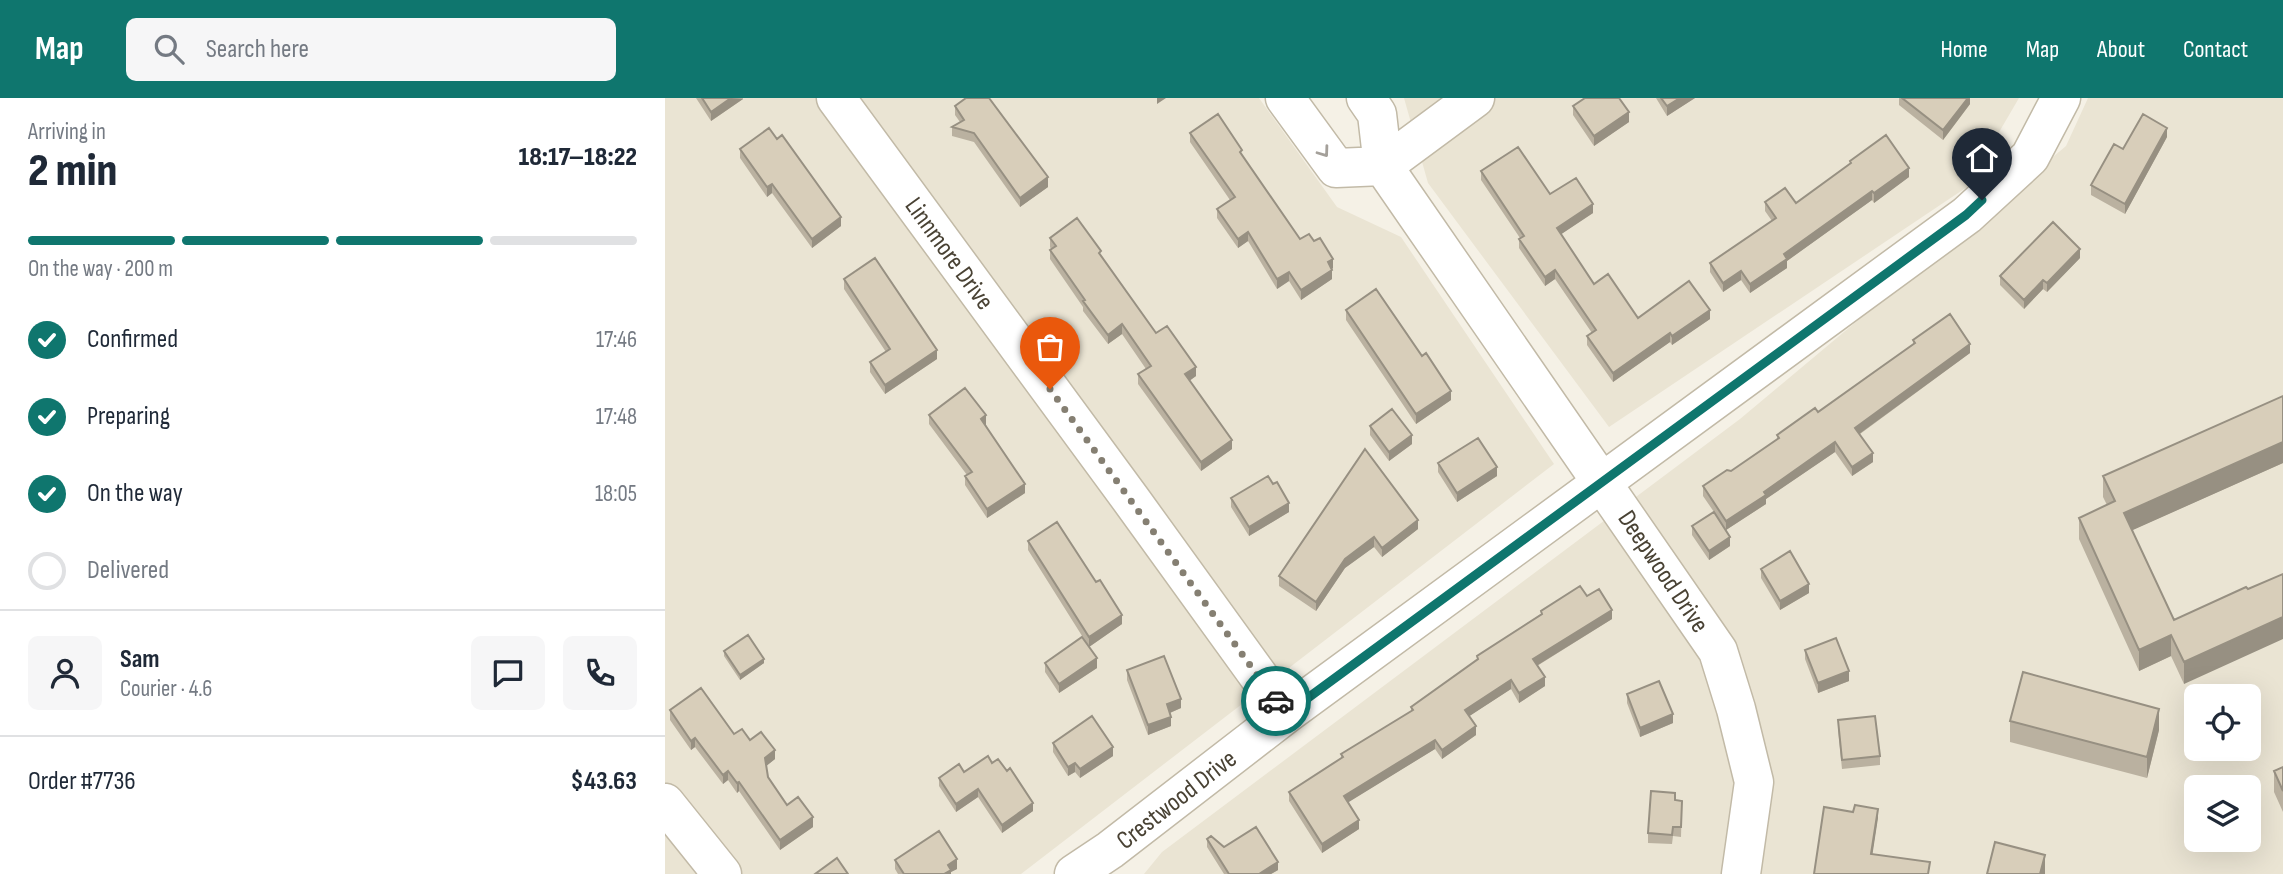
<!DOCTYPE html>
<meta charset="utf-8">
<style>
:root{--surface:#fff;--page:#f6f6f7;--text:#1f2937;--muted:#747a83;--line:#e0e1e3;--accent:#0f766e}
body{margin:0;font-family:"Sofia Sans Condensed",sans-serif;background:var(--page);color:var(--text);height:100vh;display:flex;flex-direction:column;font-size:26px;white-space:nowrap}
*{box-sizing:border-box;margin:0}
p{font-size:23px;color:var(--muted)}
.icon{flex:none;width:38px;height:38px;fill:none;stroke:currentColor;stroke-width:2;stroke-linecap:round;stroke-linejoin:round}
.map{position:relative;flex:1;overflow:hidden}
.drawer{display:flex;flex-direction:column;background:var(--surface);width:665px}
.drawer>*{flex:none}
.buttons{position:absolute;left:1519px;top:586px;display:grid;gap:14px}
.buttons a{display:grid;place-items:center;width:77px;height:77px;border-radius:10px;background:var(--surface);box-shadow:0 7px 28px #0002;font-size:35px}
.pin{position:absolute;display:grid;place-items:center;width:60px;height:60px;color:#fff;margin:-72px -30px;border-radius:50% 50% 50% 0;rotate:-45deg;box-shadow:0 0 7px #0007}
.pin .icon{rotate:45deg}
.courier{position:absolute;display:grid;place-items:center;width:70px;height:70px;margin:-35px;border:5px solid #0f766e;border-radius:50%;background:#fff;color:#222;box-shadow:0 2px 9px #0007}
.head em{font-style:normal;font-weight:800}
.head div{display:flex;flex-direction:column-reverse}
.head{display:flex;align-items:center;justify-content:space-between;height:119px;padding:0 28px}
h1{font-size:46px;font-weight:800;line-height:52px}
.bar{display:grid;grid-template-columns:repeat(4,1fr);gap:10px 7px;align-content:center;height:84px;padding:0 28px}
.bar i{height:9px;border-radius:5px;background:var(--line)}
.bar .current{background:var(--accent)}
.bar p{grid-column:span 4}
.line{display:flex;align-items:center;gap:18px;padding:0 28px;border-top:2px solid var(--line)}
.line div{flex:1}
.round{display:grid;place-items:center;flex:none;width:74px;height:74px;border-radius:10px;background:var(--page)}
ol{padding:0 28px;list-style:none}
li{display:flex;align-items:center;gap:21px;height:77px}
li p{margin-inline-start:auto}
li .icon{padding:7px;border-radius:50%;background:var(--accent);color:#fff;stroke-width:4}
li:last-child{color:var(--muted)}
li i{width:38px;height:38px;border:4px solid var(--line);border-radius:50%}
header{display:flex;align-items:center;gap:42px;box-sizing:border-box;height:98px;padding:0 35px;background:var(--accent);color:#fff}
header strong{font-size:33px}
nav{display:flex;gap:38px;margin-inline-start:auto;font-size:24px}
.search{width:490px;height:63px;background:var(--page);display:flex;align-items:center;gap:18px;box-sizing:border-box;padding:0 24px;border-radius:10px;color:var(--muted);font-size:26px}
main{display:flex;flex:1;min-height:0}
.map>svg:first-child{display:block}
.residential{fill:#eae4d3;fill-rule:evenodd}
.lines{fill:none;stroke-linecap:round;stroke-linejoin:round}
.minor-casing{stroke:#c2baa7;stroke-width:41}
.minor{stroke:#fff;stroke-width:38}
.wall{fill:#bab1a0}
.shaded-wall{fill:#979082}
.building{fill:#d8ceba;stroke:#979082;stroke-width:2}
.oneway{stroke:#a4a09a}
.done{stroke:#857f72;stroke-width:7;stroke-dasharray:0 12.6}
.route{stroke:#0f766e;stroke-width:9}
.labels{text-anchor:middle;stroke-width:5;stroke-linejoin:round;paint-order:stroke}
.street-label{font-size:26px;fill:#494234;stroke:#fff}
</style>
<header>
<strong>Map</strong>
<div class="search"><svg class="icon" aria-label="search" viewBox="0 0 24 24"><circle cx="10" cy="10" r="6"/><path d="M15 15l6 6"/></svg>Search here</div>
<nav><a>Home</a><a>Map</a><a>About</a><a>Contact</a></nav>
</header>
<main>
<section class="drawer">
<div class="head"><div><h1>2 min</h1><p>Arriving in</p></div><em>18:17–18:22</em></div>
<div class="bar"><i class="current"></i><i class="current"></i><i class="current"></i><i></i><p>On the way · 200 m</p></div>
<ol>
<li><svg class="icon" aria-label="check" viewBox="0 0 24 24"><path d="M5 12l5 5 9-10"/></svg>Confirmed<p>17:46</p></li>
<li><svg class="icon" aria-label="check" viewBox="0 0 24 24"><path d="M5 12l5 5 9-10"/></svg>Preparing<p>17:48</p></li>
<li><svg class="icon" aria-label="check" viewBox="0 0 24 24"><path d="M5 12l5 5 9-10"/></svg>On the way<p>18:05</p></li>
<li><i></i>Delivered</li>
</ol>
<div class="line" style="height:126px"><a class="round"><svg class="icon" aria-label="person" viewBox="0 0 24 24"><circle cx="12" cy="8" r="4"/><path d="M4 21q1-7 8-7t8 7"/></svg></a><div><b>Sam</b><p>Courier · 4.6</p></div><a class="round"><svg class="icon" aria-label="chat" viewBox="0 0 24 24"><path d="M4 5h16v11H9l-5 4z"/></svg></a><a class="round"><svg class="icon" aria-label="phone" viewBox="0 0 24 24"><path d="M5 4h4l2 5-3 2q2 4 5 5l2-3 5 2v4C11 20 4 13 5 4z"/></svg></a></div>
<div class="line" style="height:91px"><div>Order #7736</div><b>$43.63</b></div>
</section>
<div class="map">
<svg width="1618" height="776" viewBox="0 0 1618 776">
<rect width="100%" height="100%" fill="#f5f1e6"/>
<path class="residential" d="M0,0H594L672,109L736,139L889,366L356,776H0Z
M739,0H1354L1302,89L944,329L763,85Z
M1423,0H1618V776H479L497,754L1075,321L1401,48ZM1531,598H1584V651H1531ZM1531,690H1584V742H1531Z"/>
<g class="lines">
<defs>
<path id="minor" d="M171,0L467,403L621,616
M620,0L671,70L718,68
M701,0L712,16L718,68L1053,553L1071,611L1089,684L1076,776
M718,68L810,0
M0,705L57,776
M409,776L445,752L621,616L1302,117L1365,59L1396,0"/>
</defs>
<use href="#minor" class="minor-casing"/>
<use href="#minor" class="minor"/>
</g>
<path class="wall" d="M31,0H78V1L46,23Z
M991,0H1030L1002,18Z
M1234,0H1305V6L1278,42L1234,7Z
M290,8L383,89L355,109L309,44L287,38V29L295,24L290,17Z
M908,8L964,24L929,48L908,17Z
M525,35L577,57L635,141L668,170L667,171V181L636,202L624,183L612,191L583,143L573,150L552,120V111L565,102L525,44Z
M1502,39L1460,116L1426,97V87L1458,51Z
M75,51L176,128L147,150L107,95L102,99L75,60Z
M1185,63L1244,79L1209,105L1207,102L1122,163V170L1085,195L1076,182L1058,194L1045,174V165L1107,123L1100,113V104L1131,105L1185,66Z
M816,73L885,96L928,115L896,136L929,186L973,220L1045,221L1007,247L1005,244L948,284L922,247V238L927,235L890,181L880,188L854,150V141L855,140L816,82Z
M385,140L436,159L491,235L531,278L524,283L567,351L536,373L473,286V276L481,271L457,236L443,246L418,213V209L385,161V152L386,151L385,149Z
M1415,160L1382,194L1378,191L1359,211L1335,187V178Z
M179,181L272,261L220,296L205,274V264L221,254L179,191Z
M681,212L786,302L751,326L681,222Z
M1248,242L1305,255L1195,336L1208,364L1187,378L1170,354L1101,401V406L1061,432L1065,448L1044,462L1027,437V428L1049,414L1038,398V388L1066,373L1112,342V337L1153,314L1248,247Z
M1618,298V365L1467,432L1509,522L1581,489L1519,586L1506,558L1474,573L1414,441V420L1442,407L1438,399V378Z
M264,317L321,327L360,395L322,420L300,387V378L302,377L264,326Z
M705,328L747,346L724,363L705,337Z
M773,365L832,378L792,404L773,374Z
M566,400L624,414L584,438L566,409Z
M753,422V431L717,459L709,449L680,470L651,513L614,488V478Z
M363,443L457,526L424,549L363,452Z
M1096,471L1144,495L1115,512L1096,480Z
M922,498L947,521L872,568L880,588L854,605L846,591L804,618L811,637L777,661L770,651L683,704L694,731L657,755L624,703V694L676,660V656L746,614V609L812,562V558L876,516V513Z
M1140,552L1184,583L1153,595L1140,561Z
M59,553L99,565L75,582L59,558Z
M380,565L432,570L394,595L380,574Z
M462,572L516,610L505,615L506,628L483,637L462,582Z
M962,596L1008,625L975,639L962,605Z
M5,612L85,642L110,661L101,668L103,679L122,707L148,729L115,752L74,693L72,695L63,682L58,686L30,649L26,652L5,622Z
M1173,622L1215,658V667L1177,671L1173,631Z
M1345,623L1494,632L1482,680L1345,644Z
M388,645L448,658L415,680L410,674L403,678L388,654Z
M327,665L368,713L337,735L313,699L291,714L274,688V680Z
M1618,669V714L1609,694V673Z
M1010,702L1017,703L1016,739L1008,738L1007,746L983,745V735Z
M542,741L559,749L613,772L606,776H559L542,749Z
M230,762L292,771L286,774V776H233L230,771Z"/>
<path class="shaded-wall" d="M66,0L78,1L46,23V14Z
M492,0H501L492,6Z
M1015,0H1030L1002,18V8Z
M1303,0H1305V6L1278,42V32Z
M964,14V24L929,48V38Z
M1502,30V39L1460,116V106Z
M1244,70V79L1209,105V95Z
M383,79V89L355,109V100Z
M107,86V95L102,99V89Z
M1207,93V102L1122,163V170L1085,195V186L1119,156Z
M928,106V115L892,139V130Z
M176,119V128L147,150V141Z
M583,134V143L573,150V141Z
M1415,151V160L1382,194V185Z
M668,161V170L663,173V164Z
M667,172V181L636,202V192Z
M890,172V181L880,188V179Z
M1076,173V182L1058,194V185Z
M624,174V183L612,191V181Z
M1378,182V191L1359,211V202Z
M1045,212V221L1007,247V238Z
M457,226V236L443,246V237Z
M1005,235V244L948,284V275Z
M1305,246V255L1190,339V330Z
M272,252V261L220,296V287Z
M531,269V278L520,286V276Z
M786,293V302L751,326V316Z
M321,317V327L316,330V321Z
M747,337V346L724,363V354Z
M567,342V351L536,373V364Z
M1170,344V354L1101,401V406L1061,432V423L1099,394Z
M1618,344V365L1459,436V415Z
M1208,355V364L1187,378V369Z
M832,369V378L792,404V395Z
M360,386V395L322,420V411Z
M624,405V414L584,438V429Z
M753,422V431L717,459V450Z
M709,439V449L680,470L651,513V504L680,461Z
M1065,439V448L1044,462V453Z
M1144,486V495L1115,512V503Z
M947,512V521L868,570V561Z
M457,517V526L424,549V539Z
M1618,519V541L1519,586V564Z
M1506,537V558L1474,573V552Z
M432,560V570L394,595V586Z
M99,561V565L75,582V577Z
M1184,573V583L1153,595V585Z
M880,579V588L854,605V595Z
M846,582V591L800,621V612Z
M516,601V610L502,616V606Z
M1494,611V632L1482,680V659Z
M1008,616V625L975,639V630Z
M506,619V628L483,637V627Z
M811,628V637L777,661V652Z
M30,640V649L26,652V643Z
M770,642V651L679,707V698Z
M448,649V658L415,680V671Z
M110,652V661L100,669V660Z
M410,665V674L403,678V669Z
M63,673V682L58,686V677Z
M74,684V693L72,695V685Z
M313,691V699L291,714V706Z
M368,705V713L337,735V727Z
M1213,711V720L1206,766V756Z
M148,719V729L115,752V742Z
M694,722V731L657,755V746Z
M1380,757V776H1375Z
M292,761V771L286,774V776H279L283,767Z
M613,764V772L606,776H594Z"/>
<path class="building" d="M37,0H66L46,14Z
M301,0H324L383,79L355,100L309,35L287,29L299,22L290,8Z
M920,0H954L964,14L929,38L908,8Z
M996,0H1015L1002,8Z
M1237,0H1303L1278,32Z
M553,16L577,52L575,54L635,141L644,136L649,143L655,140L668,161L663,164L667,172L636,192L624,174L612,181L583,134L573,141L552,111L570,99L525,35Z
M1478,16L1502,30L1460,106L1426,87L1449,46L1458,51Z
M104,30L112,41L117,37L176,119L147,141L107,86L102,89L75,51Z
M1221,37L1244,70L1209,95L1207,93L1119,156L1122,161L1085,186L1076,173L1058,185L1045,165L1111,120L1100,104L1120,90L1131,105L1186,65L1185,63Z
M853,49L885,96L911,80L928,106L892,130L929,186L943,176L973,220L1024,183L1045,212L1007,238L1005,235L948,275L922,238L931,232L890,172L880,179L854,141L859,138L816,73Z
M412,120L436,153L434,155L491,235L502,228L531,269L520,276L567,342L536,364L473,276L486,268L457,226L443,237L418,203L420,202L385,152L391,148L385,140Z
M1388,124L1415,151L1382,185L1378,182L1359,202L1335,178Z
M210,160L272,252L220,287L205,264L225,251L179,181Z
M711,191L757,258L761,255L786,293L751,316L681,212Z
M1285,216L1305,246L1190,330L1208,355L1187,369L1170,344L1099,394L1101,397L1061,423L1038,388L1062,372L1066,373L1114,340L1112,337L1150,310L1153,314L1212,272L1250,245L1248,242Z
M300,290L321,317L316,321L360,386L322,411L300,378L307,374L264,317Z
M1618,298V344L1459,415L1509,522L1581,489L1583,491L1618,476V519L1519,564L1506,537L1474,552L1414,420L1450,403L1438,378Z
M727,311L747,337L724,354L705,328Z
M813,340L832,369L792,395L773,365Z
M700,351L753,422L717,450L709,439L680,461L651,504L614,478Z
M603,378L608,386L612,384L624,405L584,429L566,400Z
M1049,414L1065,439L1044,453L1027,428Z
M392,424L431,484L435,482L457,517L424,539L363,443Z
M1125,453L1144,486L1115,503L1096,471Z
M915,488L922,498L934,491L947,512L868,561L880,579L854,595L846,582L800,612L811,628L777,652L770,642L679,698L694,722L657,746L624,694L678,659L676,656L748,612L746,609L813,561L812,558L877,516L876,513Z
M83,537L99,561L75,577L59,553Z
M417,539L432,560L394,586L380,565Z
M1171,540L1184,573L1153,585L1140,552Z
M499,558L516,601L502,606L506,619L483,627L462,572Z
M1358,574L1494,611L1482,659L1345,623Z
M994,583L1008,616L975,630L962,596Z
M36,590L69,636L77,631L85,642L96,634L110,652L100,660L103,679L122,707L133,699L148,719L115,742L74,684L72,685L63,673L58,677L30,640L26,643L5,612Z
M427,618L448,649L415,671L410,665L403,669L388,645Z
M1210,618L1215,658L1177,662L1173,622Z
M323,658L327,665L333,661L342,673L345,670L368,705L337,727L313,691L291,706L274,680L294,666L299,674Z
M1618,669V693L1609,673Z
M986,693L1010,695V702L1017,703L1016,729H1008L1007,737L983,735Z
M1190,707L1213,711L1206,756L1265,764L1263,776H1149L1159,709L1188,714Z
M591,729L613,764L594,776H564L542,741L546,738L559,749Z
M274,733L292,761L283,767L286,772L279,776H239L230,762Z
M1330,744L1380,757L1375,776H1322Z
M172,760L183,776H150Z"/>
<defs><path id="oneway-chevron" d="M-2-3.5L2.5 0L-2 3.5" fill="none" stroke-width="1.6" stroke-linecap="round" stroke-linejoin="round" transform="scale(1.75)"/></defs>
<use class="oneway" href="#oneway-chevron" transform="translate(659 54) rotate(54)"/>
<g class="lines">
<path class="done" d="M385,291L611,603"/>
<path class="route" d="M611,603L621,616L1301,117L1317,102"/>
</g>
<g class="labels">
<g class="street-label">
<text transform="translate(285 155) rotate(54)" y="9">Linnmore Drive</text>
<text transform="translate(999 473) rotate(56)" y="9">Deepwood Drive</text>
<text transform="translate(511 701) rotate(-38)" y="9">Crestwood Drive</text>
</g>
</g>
</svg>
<div class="buttons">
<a><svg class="icon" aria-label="locate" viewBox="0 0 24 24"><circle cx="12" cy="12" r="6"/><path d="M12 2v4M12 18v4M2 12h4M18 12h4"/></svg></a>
<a><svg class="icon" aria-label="layers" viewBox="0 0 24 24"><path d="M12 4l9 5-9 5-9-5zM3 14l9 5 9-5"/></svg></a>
</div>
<div class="pin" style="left:385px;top:291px;background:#ea580c"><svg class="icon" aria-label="bag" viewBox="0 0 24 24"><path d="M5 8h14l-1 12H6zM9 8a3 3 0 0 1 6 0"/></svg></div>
<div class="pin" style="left:1317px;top:102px;background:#1f2937"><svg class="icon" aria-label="home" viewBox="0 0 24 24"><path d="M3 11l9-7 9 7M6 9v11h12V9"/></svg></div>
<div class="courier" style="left:611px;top:603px"><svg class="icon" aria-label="car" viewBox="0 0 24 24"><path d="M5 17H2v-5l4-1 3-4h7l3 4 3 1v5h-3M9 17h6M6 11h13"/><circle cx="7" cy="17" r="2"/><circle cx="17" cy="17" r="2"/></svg></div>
</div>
</main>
